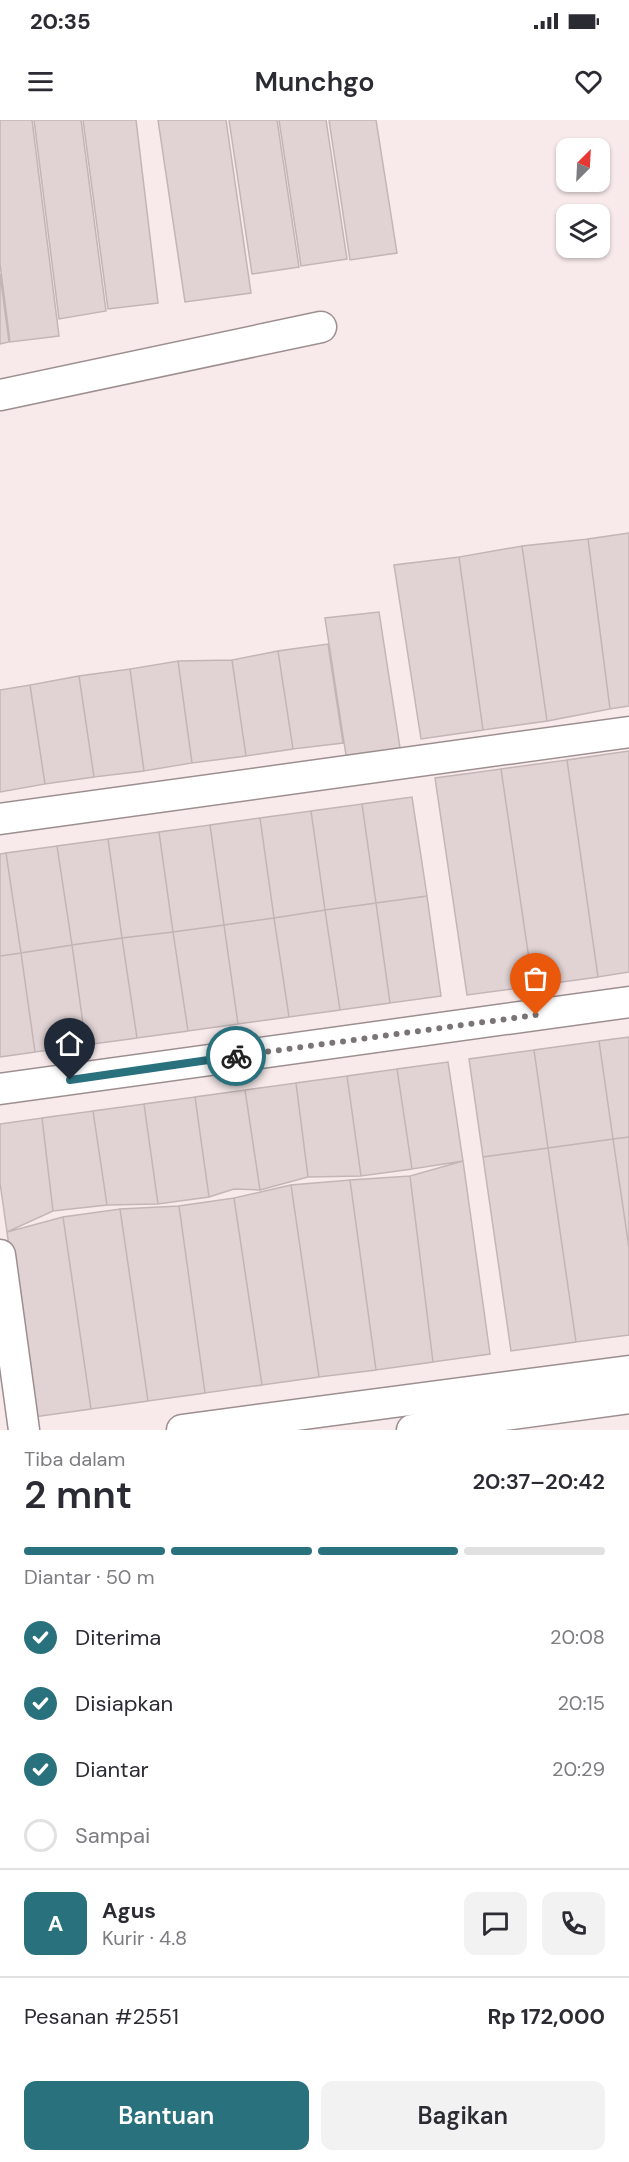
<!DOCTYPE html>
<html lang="id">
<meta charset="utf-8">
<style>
:root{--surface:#fff;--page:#f2f2f3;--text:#2b2b33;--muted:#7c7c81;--line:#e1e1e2;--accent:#2a717e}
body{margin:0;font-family:"DM Sans",sans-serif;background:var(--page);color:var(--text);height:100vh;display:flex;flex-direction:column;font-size:22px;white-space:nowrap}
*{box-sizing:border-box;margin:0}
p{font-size:20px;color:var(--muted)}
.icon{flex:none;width:33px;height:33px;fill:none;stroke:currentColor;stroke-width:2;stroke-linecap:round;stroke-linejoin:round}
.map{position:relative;height:1310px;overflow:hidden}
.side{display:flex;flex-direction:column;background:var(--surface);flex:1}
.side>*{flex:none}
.needle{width:39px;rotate:24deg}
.tools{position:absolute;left:556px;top:18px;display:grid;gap:12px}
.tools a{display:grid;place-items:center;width:54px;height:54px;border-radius:12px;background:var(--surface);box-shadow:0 2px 4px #0004;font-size:30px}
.pin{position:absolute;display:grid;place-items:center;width:51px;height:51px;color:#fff;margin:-62px -26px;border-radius:50% 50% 50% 0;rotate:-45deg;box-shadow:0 0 6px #0007}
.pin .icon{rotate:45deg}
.courier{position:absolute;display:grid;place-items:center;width:60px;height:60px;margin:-30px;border:4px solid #2a717e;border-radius:50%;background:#fff;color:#222;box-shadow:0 2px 8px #0007}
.overview em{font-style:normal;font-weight:600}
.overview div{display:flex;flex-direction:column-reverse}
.overview{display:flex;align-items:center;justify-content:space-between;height:102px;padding:0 24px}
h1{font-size:39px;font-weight:600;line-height:45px}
.bar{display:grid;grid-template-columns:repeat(4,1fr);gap:9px 6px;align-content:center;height:72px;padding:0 24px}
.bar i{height:8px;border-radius:4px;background:var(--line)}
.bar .on{background:var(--accent)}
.bar p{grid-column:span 4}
.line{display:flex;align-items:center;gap:15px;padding:0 24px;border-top:2px solid var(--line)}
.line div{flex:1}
.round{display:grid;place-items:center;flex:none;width:63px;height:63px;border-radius:12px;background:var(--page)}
ol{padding:0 24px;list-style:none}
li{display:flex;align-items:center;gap:18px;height:66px}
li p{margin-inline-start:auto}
li .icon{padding:6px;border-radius:50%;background:var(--accent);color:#fff;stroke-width:4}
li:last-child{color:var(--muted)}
li i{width:33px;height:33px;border:3px solid var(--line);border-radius:50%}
.button{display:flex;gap:12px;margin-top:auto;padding:12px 24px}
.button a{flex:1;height:69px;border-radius:12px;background:var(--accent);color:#fff;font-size:24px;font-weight:600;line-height:69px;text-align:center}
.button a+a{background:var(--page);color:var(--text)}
.status{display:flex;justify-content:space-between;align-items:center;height:42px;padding:0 30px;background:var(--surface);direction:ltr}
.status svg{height:16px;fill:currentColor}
header{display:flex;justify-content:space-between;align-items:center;height:78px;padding:0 24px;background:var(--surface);font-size:27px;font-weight:600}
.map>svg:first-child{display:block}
.built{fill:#f8eaeb;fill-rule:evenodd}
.building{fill:#e1d3d4;stroke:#c3b5b6;stroke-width:1.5}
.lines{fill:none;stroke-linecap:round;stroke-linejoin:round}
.minor-casing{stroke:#9d8f90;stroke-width:33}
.minor{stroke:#fff;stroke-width:30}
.done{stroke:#7a7475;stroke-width:6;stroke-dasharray:0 10.8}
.route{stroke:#2a717e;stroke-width:8}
</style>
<div class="status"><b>20:35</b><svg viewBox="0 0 49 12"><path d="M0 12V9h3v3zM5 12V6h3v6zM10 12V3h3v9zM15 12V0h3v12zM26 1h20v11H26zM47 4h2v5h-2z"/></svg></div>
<header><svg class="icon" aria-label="menu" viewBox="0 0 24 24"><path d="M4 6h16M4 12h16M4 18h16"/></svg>Munchgo<svg class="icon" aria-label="heart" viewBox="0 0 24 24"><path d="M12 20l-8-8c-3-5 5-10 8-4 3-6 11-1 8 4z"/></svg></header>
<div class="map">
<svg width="629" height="1310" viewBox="0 0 629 1310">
<rect width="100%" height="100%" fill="#fef8f8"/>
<path class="built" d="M0,0H629V1310H0ZM567,28H600V62H567ZM567,94H600V128H567Z"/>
<path class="building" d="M0,0H32L59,216L10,222L0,144Z
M34,0H81L106,191L59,199Z
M83,0H136L158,183L108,189Z
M158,0H226L251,173L185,182Z
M229,0H277L299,147L252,154Z
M279,0H326L347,139L301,146Z
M329,0H376L397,133L350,140Z
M0,154L9,222L0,224Z
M629,413V586L610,589L588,419Z
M588,419L610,589L547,601L522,426Z
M522,426L547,601L483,610L459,437Z
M459,437L483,610L421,619L394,445Z
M379,492L401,634L347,642L325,498Z
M328,524L343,623L293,629L278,531Z
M278,531L293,629L246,636L232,540Z
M232,540L246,636L192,643L178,541Z
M178,541L192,643L144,651L130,549Z
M130,549L144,651L94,657L79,556Z
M79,556L94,657L45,664L30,565Z
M30,565L45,664L0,672V570Z
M629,631V852L598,857L567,640Z
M567,640L598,857L533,866L501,649Z
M501,649L533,866L467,875L435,658Z
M412,677L427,776L376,783L362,684Z
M362,684L376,783L325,790L311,691Z
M311,691L325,790L274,798L260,698Z
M260,698L274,798L224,805L210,705Z
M210,705L224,805L173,812L159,712Z
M159,712L173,812L122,818L108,719Z
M108,719L122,818L72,825L57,726Z
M57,726L72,825L21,833L6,733Z
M6,733L21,833L0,836V734Z
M427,776L441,876L390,883L376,783Z
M376,783L390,883L340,890L325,790Z
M325,790L340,890L289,897L274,798Z
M274,798L289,897L238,904L224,805Z
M224,805L238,904L188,911L173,812Z
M173,812L188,911L137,918L122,818Z
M122,818L137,918L86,925L72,825Z
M72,825L86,925L35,932L21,833Z
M21,833L35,932L0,937V836Z
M629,917V1017L613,1019L599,921Z
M599,921L613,1019L548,1028L534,930Z
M534,930L548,1028L483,1037L469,939Z
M448,942L463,1041L412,1049L397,949Z
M397,949L412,1049L361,1056L347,956Z
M347,956L361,1056L308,1057L296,963Z
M296,963L308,1057L260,1070L245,970Z
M245,970L260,1070L234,1069L209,1077L195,977Z
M195,977L209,1077L158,1084L144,984Z
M144,984L158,1084L107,1085L93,991Z
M93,991L107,1085L53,1091L42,998Z
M42,998L53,1091L7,1112L0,1063V1004Z
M629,1017V1128L613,1019Z
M613,1019L629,1128V1215L576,1222L548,1028Z
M548,1028L576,1222L511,1231L483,1037Z
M463,1041L490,1234L433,1242L410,1056Z
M410,1056L433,1242L376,1250L350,1060Z
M350,1060L376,1250L319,1257L291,1065Z
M291,1065L319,1257L262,1265L234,1078Z
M234,1078L262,1265L205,1273L179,1086Z
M179,1086L205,1273L148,1281L120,1089Z
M120,1089L148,1281L91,1289L63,1097Z
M63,1097L91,1289L34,1297L7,1112Z"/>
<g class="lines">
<defs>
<path id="minor" d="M0,275L321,207
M0,699L629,612
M0,969L629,882
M0,1135L24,1310
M182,1310L629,1251
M412,1310L497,1296L629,1278"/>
</defs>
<use href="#minor" class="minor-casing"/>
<use href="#minor" class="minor"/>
</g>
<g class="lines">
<path class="done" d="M236,936L536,895"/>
<path class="route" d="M70,960L236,936"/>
</g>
</svg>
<div class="tools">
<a><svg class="needle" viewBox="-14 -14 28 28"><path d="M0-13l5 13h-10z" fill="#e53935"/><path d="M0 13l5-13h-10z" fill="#7c7c81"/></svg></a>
<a><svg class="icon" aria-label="layers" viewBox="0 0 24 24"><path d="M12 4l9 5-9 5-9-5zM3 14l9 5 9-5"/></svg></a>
</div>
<div class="pin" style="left:536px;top:895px;background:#ea580c"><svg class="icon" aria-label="bag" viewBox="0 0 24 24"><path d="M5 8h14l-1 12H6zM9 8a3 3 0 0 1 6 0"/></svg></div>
<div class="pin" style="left:70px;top:960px;background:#1f2937"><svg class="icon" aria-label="home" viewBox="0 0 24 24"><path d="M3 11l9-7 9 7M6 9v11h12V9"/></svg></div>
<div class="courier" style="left:236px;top:936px"><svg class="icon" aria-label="bike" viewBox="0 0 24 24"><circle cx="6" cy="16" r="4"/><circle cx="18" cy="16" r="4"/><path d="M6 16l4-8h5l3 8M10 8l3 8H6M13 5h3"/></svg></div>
</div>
<section class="side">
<div class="overview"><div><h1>2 mnt</h1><p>Tiba dalam</p></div><em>20:37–20:42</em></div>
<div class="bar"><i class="on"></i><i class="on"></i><i class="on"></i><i></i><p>Diantar · 50 m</p></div>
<ol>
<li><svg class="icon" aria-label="check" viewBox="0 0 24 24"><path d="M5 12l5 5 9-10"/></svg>Diterima<p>20:08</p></li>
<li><svg class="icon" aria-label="check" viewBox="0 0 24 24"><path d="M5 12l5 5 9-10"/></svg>Disiapkan<p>20:15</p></li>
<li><svg class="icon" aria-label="check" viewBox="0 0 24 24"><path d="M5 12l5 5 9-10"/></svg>Diantar<p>20:29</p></li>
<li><i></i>Sampai</li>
</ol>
<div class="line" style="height:108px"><b class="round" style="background:var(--accent);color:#fff">A</b><div><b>Agus</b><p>Kurir · 4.8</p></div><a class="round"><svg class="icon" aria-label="chat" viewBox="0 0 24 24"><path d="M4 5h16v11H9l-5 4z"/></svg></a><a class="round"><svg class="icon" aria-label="phone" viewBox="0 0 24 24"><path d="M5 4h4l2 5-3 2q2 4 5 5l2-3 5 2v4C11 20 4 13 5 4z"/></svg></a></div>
<div class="line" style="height:78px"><div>Pesanan #2551</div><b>Rp 172,000</b></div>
<div class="button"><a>Bantuan</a><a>Bagikan</a></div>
</section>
